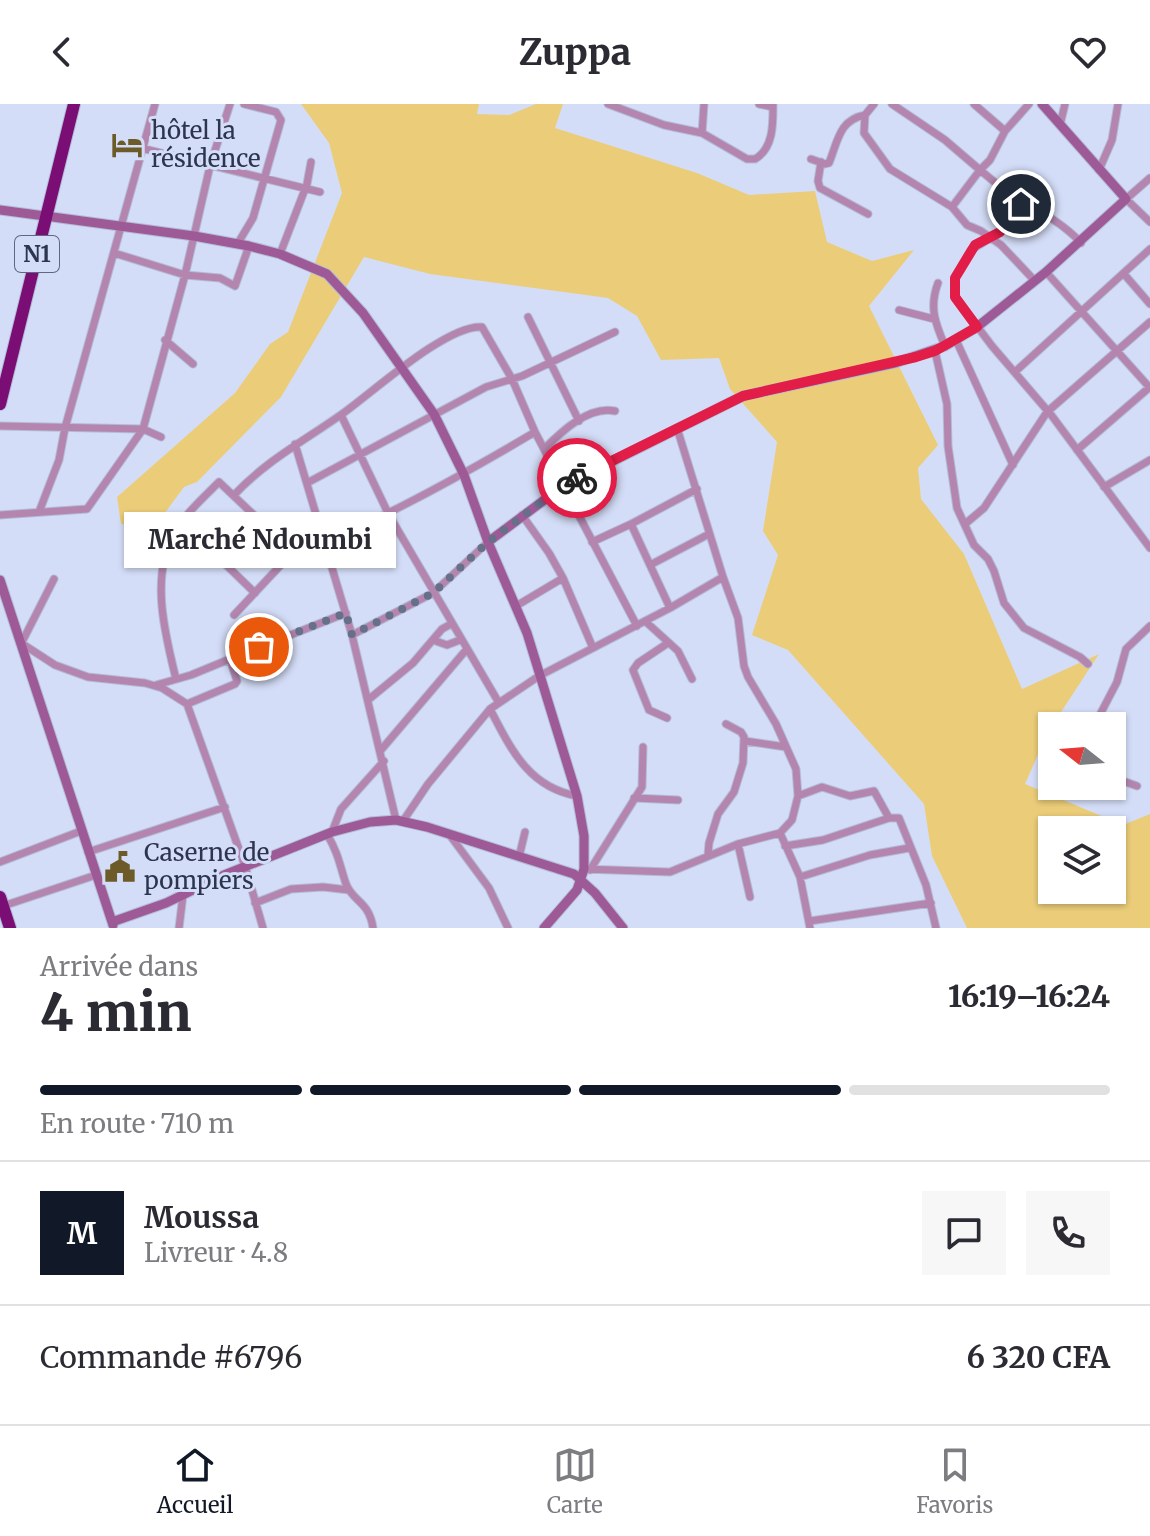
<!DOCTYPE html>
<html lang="fr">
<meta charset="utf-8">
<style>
:root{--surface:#fff;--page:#f7f7f7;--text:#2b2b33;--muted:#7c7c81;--line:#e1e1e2;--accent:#111827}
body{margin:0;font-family:Merriweather,serif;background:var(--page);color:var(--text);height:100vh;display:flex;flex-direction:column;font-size:30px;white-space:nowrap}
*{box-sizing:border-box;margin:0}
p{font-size:26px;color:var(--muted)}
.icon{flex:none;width:44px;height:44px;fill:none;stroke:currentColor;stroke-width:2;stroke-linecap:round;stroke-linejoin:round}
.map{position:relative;height:824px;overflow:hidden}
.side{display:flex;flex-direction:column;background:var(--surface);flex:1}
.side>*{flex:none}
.needle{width:52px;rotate:287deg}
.controls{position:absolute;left:1038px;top:608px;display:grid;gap:16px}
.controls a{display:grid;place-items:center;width:88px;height:88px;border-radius:0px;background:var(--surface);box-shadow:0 2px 6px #0004;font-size:40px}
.pin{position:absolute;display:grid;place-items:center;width:68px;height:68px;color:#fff;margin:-34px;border:4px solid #fff;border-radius:50%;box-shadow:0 2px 8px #0007}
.courier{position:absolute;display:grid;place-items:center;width:80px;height:80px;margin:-40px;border:6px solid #e11d48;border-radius:50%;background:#fff;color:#222;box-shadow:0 2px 10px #0007}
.bubble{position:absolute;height:56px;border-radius:0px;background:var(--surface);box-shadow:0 2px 6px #0004;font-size:26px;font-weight:800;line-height:56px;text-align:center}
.overview em{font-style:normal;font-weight:800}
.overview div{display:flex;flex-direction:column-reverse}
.overview{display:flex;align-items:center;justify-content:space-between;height:136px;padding:0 40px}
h1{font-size:52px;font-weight:800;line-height:60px}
.bar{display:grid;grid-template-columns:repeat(4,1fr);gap:12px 8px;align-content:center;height:96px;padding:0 40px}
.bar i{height:10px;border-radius:6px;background:var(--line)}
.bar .current{background:var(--accent)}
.bar p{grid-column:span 4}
.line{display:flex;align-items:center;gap:20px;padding:0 40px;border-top:2px solid var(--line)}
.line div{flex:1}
.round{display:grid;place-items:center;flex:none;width:84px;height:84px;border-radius:0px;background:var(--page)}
header{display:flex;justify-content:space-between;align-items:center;height:104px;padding:0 40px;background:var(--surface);font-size:36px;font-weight:800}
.tab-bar{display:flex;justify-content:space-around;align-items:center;height:112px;border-top:2px solid var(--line);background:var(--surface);font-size:22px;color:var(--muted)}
.tab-bar a{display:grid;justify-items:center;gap:4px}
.tab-bar .current{color:var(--accent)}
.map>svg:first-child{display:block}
.green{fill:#ebcd79;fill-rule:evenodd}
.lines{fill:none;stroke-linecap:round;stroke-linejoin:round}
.street-casing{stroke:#b3bbd5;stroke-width:9}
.secondary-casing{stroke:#b3bbd5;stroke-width:11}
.highway-casing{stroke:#b3bbd5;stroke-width:14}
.street{stroke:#b486af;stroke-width:7}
.secondary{stroke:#9d5a97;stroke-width:9}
.highway{stroke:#7a0e75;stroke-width:12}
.done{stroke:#677089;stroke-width:8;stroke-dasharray:0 14.4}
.route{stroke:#e11d48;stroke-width:10}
.labels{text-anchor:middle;stroke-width:6;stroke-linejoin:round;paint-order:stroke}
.shield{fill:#d4ddf7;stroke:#5f6781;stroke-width:2}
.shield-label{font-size:22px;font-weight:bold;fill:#2d354e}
.poi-label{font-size:24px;fill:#2d354e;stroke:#d4ddf7;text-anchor:start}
</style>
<header><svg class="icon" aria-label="back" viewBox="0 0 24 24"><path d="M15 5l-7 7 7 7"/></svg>Zuppa<svg class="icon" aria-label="heart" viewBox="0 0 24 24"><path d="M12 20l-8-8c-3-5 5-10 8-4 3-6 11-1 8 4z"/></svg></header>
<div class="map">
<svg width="1150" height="824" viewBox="0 0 1150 824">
<rect width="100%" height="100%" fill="#d4ddf7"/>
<path class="green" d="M301,0H479L477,10L509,11L536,0H563L555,24L697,69L749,91L815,87L827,138L872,157L914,146L869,202L938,341L918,364L921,395L964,450L1022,585L1099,550L1048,628L1025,680L1123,721L1150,710V824H967L932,752L924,700L788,546L752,531L778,451L763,427L777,338L730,285L719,254L661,256L637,212L608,194L430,170L364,153L281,293L197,378L184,383L153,425L121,420L117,393L235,289L270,240L288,228L342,89L329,39ZM1052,726H1112V786H1052Z"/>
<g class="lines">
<defs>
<path id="street" d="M608,0L664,21L702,29
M704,0L702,29L747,55H755C774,44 773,19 773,0
M759,0L773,3
M874,0L865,11L864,29L890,65L952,103L967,121L981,127L1001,141L1035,177
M892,0L945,36L980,66L990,56L1005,27
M974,0L1005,27L1029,0
M1060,21L1065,0
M141,44L320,88
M811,55L825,60L829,59C838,37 839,16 865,11
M821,58L818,77L820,84L868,110
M1099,66L1112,36L1118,0
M1150,74L1126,95L1150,118
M952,103L980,66L1021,100
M238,139L253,114L281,16L276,8L244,0
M1081,139C1070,126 1037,102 1021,100L1000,128L971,146L955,174V193L992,242L1052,312L1150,444
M114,149L185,171L220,174L235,182L249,142
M280,150L307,80L311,58
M1046,168L1150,284
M1124,170L1150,200
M938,179C929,203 935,219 945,242
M899,206L934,215
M528,213L579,317
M165,236L193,260
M956,236L1013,361
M935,247L947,300L948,342L957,404L974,441L988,455L994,467L1004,499L1024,524L1080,553L1088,560
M1016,267L1150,145
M341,311L389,411L499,599
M0,322L143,325L161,333
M295,340L352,531L396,716
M544,345C561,328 589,301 615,307
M1077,346L1150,283
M307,379L486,283L522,272L615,228
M1104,383L1150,356
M234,391C267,356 304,337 342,310C372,289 447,220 482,223L512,275L535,328L637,522
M39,408L59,356L65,324L155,0
M0,411L87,405L143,325L185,171L210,62L230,0
M522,411L549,449L563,474
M182,418L255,489
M631,420L697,385
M965,420L984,404L1047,308L1150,218
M592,438L631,420L650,461
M324,439C398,407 466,369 535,328
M516,502L563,474L593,544
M670,504L650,461L709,430
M234,511L293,448
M645,517L678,547L692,575
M352,531L433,489L488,438
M433,536L447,541L460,536
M22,538L54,475
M21,539L55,561L88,573L145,579L162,584L187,600L245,762L263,824
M176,575C165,530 150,473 174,429C186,409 203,394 219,378L293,448L320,428
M156,581L191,571L230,555
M368,596L413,559L442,525L451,520
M187,600L235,580L237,577L230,555L346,509
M490,605C511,645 528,683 577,692
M667,614L649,606L633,566L638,559L668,539
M1094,622L1117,578L1126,545L1150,522
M745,637L786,643
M381,646L466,546
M1112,673L1137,682
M798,692L822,683L850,692L874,687L889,714
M634,694L678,696
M403,717L428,680L490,605L539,572L670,504L723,473L677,324
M332,728L341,705L384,657
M780,729L800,773L810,824
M327,730C339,751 339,759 346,780C353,798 369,797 373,824
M449,730L489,784L508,824
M738,740L750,793
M785,742L823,736L889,714H899L926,781L936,824
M88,748L225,703
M708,751L709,739L718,710L734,688L743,659L744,633L741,628L726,620
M519,753L525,728
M0,758L81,727
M584,765L670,768L738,740L780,729L792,716L798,692L796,665L776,620L748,573L744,562L738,514L723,473
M590,766L642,683L643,643
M800,773L870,751L909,744
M255,799L291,785L323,783L349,786
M3,802L96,771
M810,817L931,799
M179,824L183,791"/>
<path id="secondary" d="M0,106L194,132L249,142L280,150L327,170L363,209L434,310L464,371L488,438L527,529L577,692L584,732V765L577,786L544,824
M488,438L563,382L743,292L895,259L945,242L977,223L1046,168L1126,95L1042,0
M0,476L113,821
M112,818L166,799L224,771L332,728L370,718L396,716L427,723L574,770L595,789L623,824"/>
<path id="highway" d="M0,300L74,0
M0,793L10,824"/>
</defs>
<use href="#street" class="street-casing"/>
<use href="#secondary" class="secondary-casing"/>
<use href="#highway" class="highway-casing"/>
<use href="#street" class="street"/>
<use href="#secondary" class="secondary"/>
<use href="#highway" class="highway"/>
</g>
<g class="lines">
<path class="done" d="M259,543L346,509L352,531L433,489L488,438L563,382L577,374"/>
<path class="route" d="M577,374L743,292L916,253L935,247L977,223L955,193V174L975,141L1000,128L1021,100"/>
</g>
<defs>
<symbol id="hotel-bare" viewBox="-9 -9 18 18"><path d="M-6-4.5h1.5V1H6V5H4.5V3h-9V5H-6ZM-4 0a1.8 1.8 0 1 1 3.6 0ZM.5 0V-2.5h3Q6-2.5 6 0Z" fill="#6c5a28" stroke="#d4ddf7" stroke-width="2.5" paint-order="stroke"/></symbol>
<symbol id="civic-bare" viewBox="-9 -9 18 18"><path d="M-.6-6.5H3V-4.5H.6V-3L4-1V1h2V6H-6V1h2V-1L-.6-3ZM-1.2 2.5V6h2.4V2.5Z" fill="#6c5a28" stroke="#d4ddf7" stroke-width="2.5" paint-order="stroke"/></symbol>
</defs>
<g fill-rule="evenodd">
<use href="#hotel-bare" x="105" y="19" width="44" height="44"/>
<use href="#civic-bare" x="98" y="741" width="44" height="44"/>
</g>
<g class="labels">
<rect class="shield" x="15" y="132" width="44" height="36" rx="6"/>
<g class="shield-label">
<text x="37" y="158">N1</text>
</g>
<g class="poi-label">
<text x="151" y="35">hôtel la<tspan x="151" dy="28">résidence</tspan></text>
<text x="144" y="757">Caserne de<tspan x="144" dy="28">pompiers</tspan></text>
</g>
</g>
</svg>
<div class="controls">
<a><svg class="needle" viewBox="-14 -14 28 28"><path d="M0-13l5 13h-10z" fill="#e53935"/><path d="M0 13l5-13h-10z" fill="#7c7c81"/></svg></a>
<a><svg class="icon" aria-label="layers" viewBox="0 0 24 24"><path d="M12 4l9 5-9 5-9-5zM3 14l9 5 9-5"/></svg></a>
</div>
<div class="pin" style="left:259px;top:543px;background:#ea580c"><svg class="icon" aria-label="bag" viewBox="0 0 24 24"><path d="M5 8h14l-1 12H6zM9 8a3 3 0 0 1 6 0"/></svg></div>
<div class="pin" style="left:1021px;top:100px;background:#1f2937"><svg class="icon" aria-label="home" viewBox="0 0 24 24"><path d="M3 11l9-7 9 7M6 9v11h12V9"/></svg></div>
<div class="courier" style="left:577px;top:374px"><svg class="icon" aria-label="bike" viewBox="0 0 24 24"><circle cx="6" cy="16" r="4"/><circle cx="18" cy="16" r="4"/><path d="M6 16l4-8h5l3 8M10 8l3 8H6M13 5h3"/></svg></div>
<div class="bubble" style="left:124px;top:408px;width:272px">Marché Ndoumbi</div>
</div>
<section class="side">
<div class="overview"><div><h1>4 min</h1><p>Arrivée dans</p></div><em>16:19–16:24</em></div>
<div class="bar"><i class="current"></i><i class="current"></i><i class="current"></i><i></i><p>En route · 710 m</p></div>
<div class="line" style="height:144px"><b class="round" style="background:var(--accent);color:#fff">M</b><div><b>Moussa</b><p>Livreur · 4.8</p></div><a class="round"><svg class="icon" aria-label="chat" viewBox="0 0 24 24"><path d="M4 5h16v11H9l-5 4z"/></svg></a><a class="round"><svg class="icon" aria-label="phone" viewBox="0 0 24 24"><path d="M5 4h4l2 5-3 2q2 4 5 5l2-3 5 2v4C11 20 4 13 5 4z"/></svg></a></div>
<div class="line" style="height:104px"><div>Commande #6796</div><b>6 320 CFA</b></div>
</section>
<nav class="tab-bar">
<a class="current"><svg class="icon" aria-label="home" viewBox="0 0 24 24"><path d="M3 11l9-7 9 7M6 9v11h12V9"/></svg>Accueil</a>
<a><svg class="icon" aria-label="map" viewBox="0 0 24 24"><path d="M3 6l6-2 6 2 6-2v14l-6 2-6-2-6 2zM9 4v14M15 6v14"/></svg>Carte</a>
<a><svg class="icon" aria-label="saved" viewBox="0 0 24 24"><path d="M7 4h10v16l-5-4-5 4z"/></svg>Favoris</a>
</nav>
